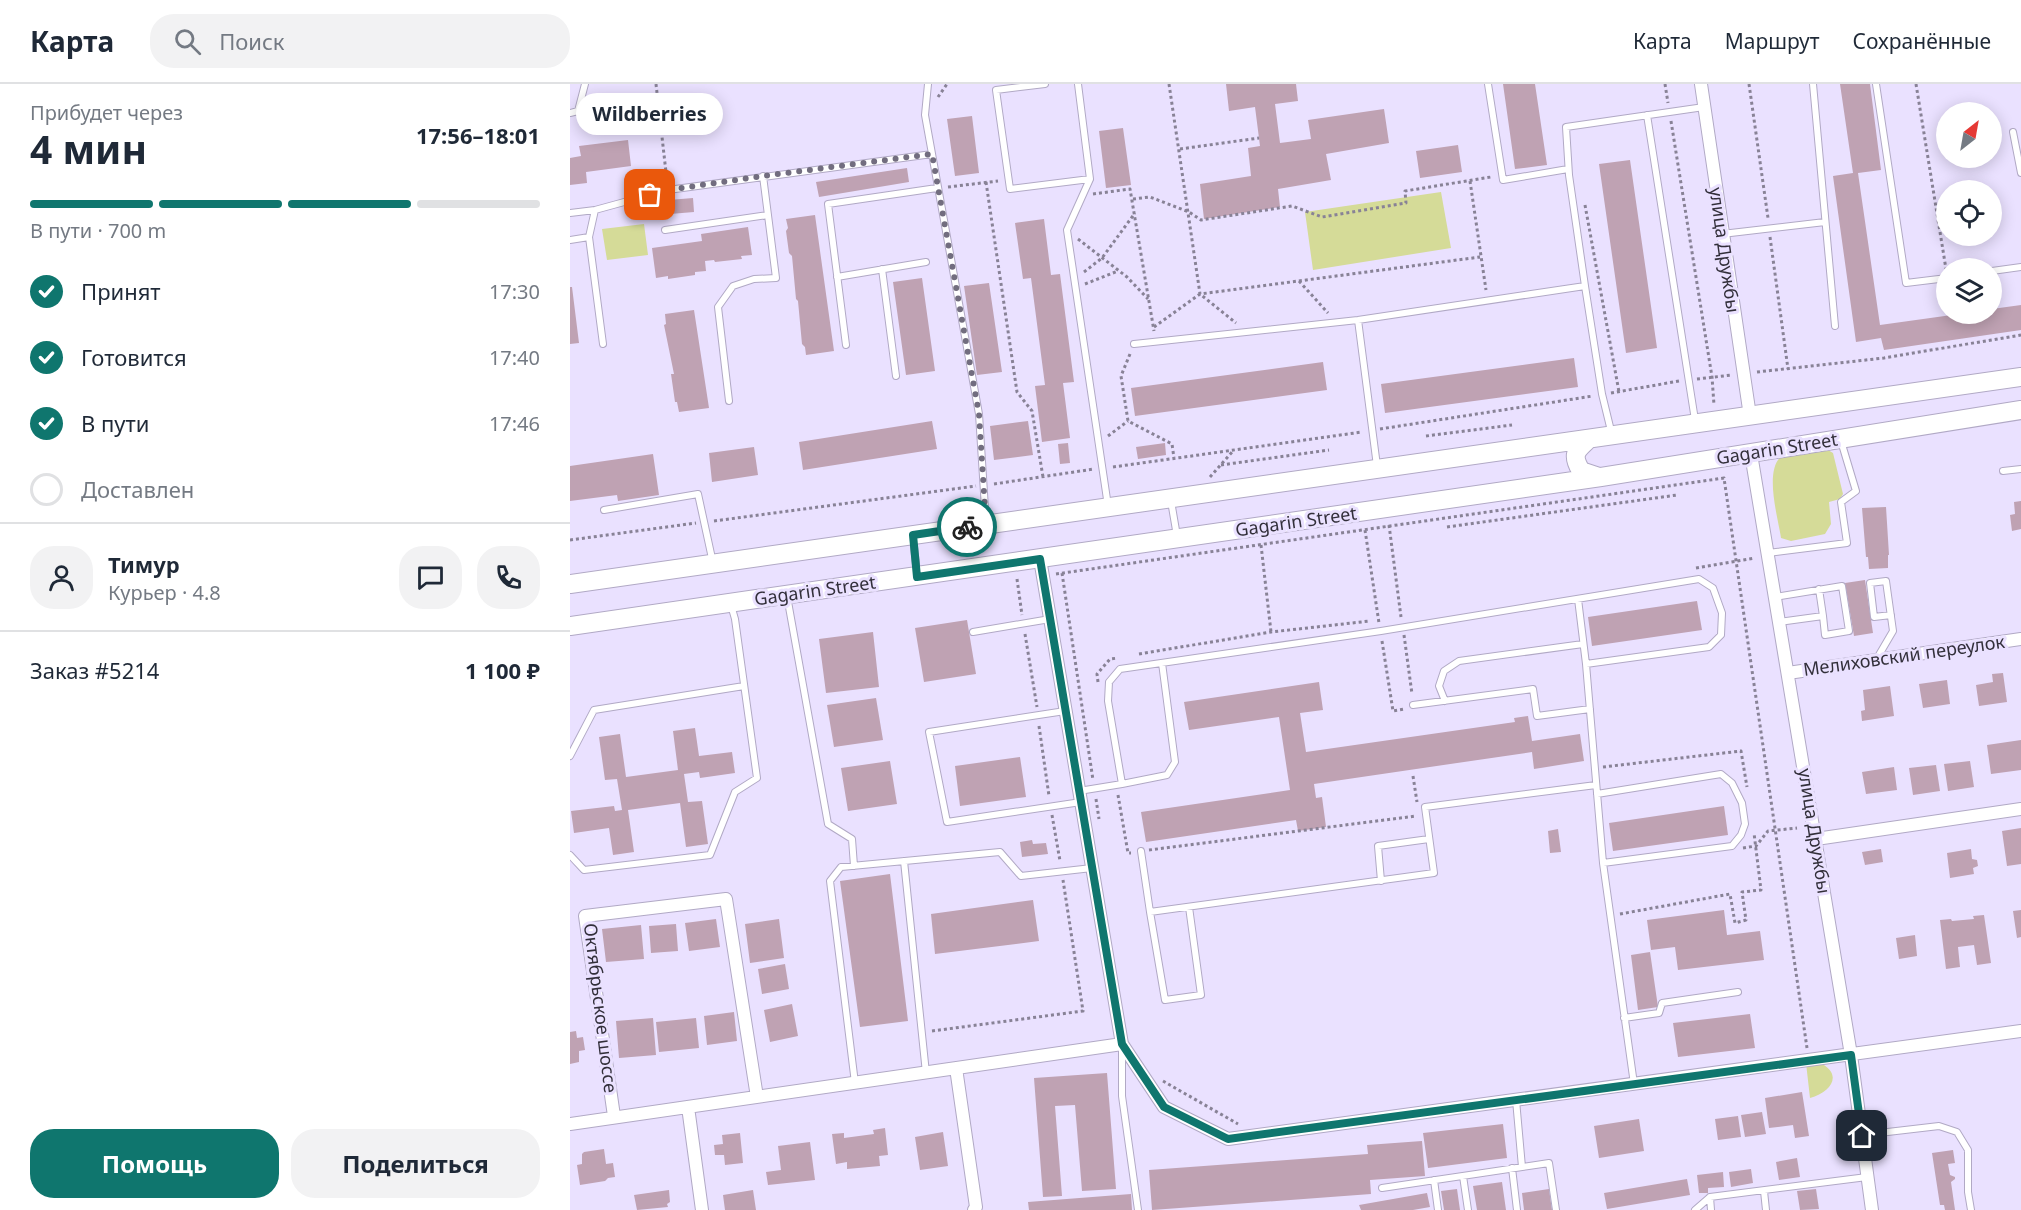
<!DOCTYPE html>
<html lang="ru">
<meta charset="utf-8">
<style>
:root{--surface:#fff;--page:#f2f2f3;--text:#1f2937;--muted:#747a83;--line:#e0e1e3;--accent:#0f766e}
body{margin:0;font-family:"Noto Sans",sans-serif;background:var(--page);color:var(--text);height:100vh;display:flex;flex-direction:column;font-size:22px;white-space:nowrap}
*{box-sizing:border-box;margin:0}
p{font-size:20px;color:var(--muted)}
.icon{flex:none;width:33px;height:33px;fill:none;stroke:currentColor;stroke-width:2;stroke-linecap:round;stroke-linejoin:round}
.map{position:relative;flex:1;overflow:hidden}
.drawer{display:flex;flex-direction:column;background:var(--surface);width:570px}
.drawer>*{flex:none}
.needle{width:39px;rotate:31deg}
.tools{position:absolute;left:1366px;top:18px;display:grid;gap:12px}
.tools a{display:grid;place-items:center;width:66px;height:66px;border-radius:50%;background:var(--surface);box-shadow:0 3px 15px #0003;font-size:30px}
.pin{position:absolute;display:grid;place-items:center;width:51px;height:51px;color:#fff;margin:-26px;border-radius:12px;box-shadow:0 3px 9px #0006}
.courier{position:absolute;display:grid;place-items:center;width:60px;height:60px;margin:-30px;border:4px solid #0f766e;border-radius:50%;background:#fff;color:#222;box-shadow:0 2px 8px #0007}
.bubble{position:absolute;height:42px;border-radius:21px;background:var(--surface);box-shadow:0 3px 15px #0003;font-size:20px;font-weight:700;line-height:42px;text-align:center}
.headline em{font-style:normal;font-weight:700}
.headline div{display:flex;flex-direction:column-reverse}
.headline{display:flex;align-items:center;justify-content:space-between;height:102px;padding:0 30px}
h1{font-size:39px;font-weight:700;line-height:45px}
.bar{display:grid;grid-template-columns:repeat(4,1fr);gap:9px 6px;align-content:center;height:72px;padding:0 30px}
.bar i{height:8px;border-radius:4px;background:var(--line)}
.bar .on{background:var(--accent)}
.bar p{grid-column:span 4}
.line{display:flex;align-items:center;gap:15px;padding:0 30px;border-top:2px solid var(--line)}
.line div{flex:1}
.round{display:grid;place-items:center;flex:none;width:63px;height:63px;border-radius:24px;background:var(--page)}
ol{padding:0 30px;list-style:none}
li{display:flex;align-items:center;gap:18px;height:66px}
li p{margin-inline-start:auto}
li .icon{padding:6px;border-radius:50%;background:var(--accent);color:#fff;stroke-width:4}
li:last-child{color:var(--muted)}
li i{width:33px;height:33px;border:3px solid var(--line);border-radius:50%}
.button{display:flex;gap:12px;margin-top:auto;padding:12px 30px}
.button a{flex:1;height:69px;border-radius:24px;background:var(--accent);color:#fff;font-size:24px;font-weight:700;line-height:69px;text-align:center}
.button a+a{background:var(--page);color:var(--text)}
header{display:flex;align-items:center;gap:36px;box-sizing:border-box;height:84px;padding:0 30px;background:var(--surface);border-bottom:2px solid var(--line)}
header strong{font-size:28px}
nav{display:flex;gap:33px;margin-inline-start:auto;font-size:21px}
.search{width:420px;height:54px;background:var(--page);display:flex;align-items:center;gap:15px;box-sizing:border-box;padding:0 21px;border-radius:24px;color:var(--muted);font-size:22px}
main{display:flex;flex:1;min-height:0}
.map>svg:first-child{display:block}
.green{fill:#d5db98}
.building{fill:#bfa2b3}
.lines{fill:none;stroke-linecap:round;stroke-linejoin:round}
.lane-casing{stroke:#b1a9c5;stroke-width:8}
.street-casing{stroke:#b1a9c5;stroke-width:14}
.secondary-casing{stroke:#b1a9c5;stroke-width:20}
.path{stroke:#888296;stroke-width:3;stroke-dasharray:3 3;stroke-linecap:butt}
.lane{stroke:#fff;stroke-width:6}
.street{stroke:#fff;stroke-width:12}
.secondary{stroke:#fff;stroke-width:18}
.done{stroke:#726d7f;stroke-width:6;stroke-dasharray:0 10.8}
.route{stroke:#0f766e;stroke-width:8}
.labels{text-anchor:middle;stroke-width:6;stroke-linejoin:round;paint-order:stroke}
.street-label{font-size:18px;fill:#322f3a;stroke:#eae1ff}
</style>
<header>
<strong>Карта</strong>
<div class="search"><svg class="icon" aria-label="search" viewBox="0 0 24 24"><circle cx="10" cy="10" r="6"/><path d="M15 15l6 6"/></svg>Поиск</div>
<nav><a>Карта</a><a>Маршрут</a><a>Сохранённые</a></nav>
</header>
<main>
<section class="drawer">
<div class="headline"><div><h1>4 мин</h1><p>Прибудет через</p></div><em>17:56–18:01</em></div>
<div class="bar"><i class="on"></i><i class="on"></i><i class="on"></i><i></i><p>В пути · 700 m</p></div>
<ol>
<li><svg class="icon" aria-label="check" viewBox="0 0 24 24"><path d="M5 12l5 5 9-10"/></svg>Принят<p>17:30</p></li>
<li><svg class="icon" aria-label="check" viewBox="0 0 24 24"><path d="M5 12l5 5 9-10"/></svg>Готовится<p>17:40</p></li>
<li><svg class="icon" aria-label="check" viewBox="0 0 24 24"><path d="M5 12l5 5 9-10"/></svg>В пути<p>17:46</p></li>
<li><i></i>Доставлен</li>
</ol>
<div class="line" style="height:108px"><a class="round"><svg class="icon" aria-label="person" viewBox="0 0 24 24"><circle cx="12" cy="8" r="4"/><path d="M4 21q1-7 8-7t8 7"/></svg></a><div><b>Тимур</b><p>Курьер · 4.8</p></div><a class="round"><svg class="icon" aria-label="chat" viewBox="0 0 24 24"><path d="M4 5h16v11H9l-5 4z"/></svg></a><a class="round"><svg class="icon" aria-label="phone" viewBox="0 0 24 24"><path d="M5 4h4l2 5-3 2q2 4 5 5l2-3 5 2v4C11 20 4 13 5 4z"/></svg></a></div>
<div class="line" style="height:78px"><div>Заказ #5214</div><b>1 100 ₽</b></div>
<div class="button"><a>Помощь</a><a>Поделиться</a></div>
</section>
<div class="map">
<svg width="1451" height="1126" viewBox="0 0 1451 1126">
<rect width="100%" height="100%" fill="#eae1ff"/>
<path class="green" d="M871,108L881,164L743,186L735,128Z
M74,140L78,171L37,176L32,145Z
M1253,363L1263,369L1273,410L1270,415L1259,418L1261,440L1255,450L1221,457L1211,454C1208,433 1192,381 1215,370C1226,365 1241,365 1253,363Z
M1248,978C1274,989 1262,1008 1240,1014L1236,979Z"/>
<path class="building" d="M656,0H726L728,17L705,20L710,59L741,55L738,36L814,25L819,59L756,70L761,96L708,105L710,123L634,135L630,100L681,92L678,64L690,62L685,23L659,27Z
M933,0H965L977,81L945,85Z
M1270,0H1300L1311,86L1288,89L1310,241L1389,230H1422V225L1451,221V246L1314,266L1311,254L1286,258L1263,92L1283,89Z
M402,32L409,89L385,92L377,35Z
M553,44L561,101L536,104L529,47Z
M58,56L61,82L16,88L17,99L0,101V74L11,72L9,62Z
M888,61L892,88L850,94L846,67Z
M1060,76L1087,264L1056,269L1029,80Z
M337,84L339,98L249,113L246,98Z
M123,114L124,128L100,130L99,116Z
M245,131L264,267L236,271L235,263L232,260L228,217L226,215L222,172L219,169L216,147L218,144L216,135Z
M474,135L481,191L490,190L504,298L493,299L500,354L472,358L465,302L475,301L461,194L453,195L445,139Z
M178,143L182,171L171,172L172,175L145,178L144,176L135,177L136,187L125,188V191L98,195V192L86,194L82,164L132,157L131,150Z
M352,194L365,287L336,291L323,198Z
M419,199L432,288L407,291L394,202Z
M0,203H2L9,259L0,260Z
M124,226L139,324L109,328L107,318H105L101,290H104L94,241L96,240L95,230Z
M1004,274L1008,303L815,329L811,300Z
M753,278L757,306L565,332L561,304Z
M362,337L367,365L233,386L229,358Z
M458,337L463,371L424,376L420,342Z
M498,359L500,379L490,380L488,360Z
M595,359L596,371L568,375L566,363Z
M184,363L188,391L142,398L139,369Z
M83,370L89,411L48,417L47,411L0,417V382Z
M1451,417V445L1442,447L1440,431L1445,430L1444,418Z
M1316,423L1319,471H1318V484L1299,485L1298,473H1296L1292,424Z
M1295,496L1303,549L1284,552L1275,499Z
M1127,517L1132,546L1022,562L1018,533Z
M397,536L406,590L354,598L345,544Z
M303,548L309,603L256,609L249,555Z
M1433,589L1437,618L1409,622L1406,601L1423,598L1422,590Z
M1377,596L1380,620L1353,624L1349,600Z
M749,598L753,626L730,629L736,668L945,638L944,634L958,632L962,657L1010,650L1014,677L964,685L962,668L744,700L746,714L752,713L756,743L728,747L726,736L576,758L571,728L720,706L709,633L619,646L614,618Z
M1320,602L1324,632L1292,637L1291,627L1295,626L1293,606Z
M306,614L313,656L264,663L257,621Z
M125,644L129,672L162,668L165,689L130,694L129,688L114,690L118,718L132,717L138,760L116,763L110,719L58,726L64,768L43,771L39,744L4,749L1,727L44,722L45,727L52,726L47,695L35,696L29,653L50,650L56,693L108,686L103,647Z
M1451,656V686L1421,690L1417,661Z
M450,673L456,713L390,722L385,682Z
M320,677L327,720L278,727L271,684Z
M1400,677L1404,703L1378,707L1374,680Z
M1366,681L1370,707L1343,711L1339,684Z
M1324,683L1327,706L1296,710L1292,688Z
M1154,722L1158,751L1043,767L1039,739Z
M1451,744V780L1437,782L1432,747Z
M988,745L991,768L980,769L978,747Z
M462,756L463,760L476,759L478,770L452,773L450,758Z
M1311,765L1313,778L1295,781L1292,768Z
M1401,765L1402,775L1407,776L1408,782L1403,784L1404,790L1380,794L1377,769Z
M320,790L338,937L290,943L270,797Z
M463,816L469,857L365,870L361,830Z
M1154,826L1157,851L1190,847L1194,876L1108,886L1105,863L1081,866L1077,836Z
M1451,826V853L1447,854L1443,827Z
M1414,831L1421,879L1407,881L1404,861L1388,863L1390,883L1376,885L1370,836L1381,835L1382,837L1404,835L1403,832Z
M146,835L150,863L119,867L115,839Z
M209,835L214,874L180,879L175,840Z
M106,840L108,867L81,869L79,842Z
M71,841L74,875L36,878L32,845Z
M1345,851L1347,872L1329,875L1326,854Z
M1080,868L1088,923L1068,926L1061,871Z
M215,880L219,905L192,910L188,885Z
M222,920L228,952L200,958L194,926Z
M164,928L167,957L137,961L134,932Z
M1180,930L1185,964L1108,973L1103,939Z
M83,934L86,971L49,974L46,937Z
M126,934L129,964L89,968L86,938Z
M6,947L7,954L13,953L15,966L9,967V978L0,980V948Z
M537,989L546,1105L512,1107L505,1021L485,1022L492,1112L473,1113L464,994Z
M1232,1008L1239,1052L1225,1054L1223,1041L1199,1044L1195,1014Z
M1192,1028L1196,1050L1175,1053L1171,1031Z
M1168,1032L1171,1053L1148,1056L1145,1035Z
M1069,1035L1074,1067L1029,1074L1024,1042Z
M933,1040L937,1074L858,1084L853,1049Z
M315,1044L318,1071L309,1072L310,1082L277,1085V1078L266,1080L262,1050L274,1049V1054L304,1050L303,1046Z
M373,1048L378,1082L350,1086L345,1053Z
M170,1049L173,1079L155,1081L154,1071H145L144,1061L153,1060L152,1051Z
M852,1057L855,1092L800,1096L801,1110L582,1126L579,1086L798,1070L797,1061Z
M240,1058L245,1096L198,1101L196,1088L211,1086L208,1062Z
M34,1065L36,1080L43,1079L45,1093L38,1094L35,1097L10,1101L7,1081L12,1080V1070L14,1068Z
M1383,1066L1385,1079L1378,1080L1380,1091L1385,1093V1095L1381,1098L1385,1126H1375L1374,1121H1370L1362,1069Z
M1227,1074L1230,1093L1209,1096L1206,1078Z
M1181,1085L1183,1099L1161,1103L1159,1088Z
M1153,1088L1154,1103L1138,1104V1109H1129L1127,1091Z
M1117,1095L1120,1111L1037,1125L1034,1109Z
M932,1098L936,1126H907L903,1102Z
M887,1105L890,1126H874L871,1107Z
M979,1105L982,1126H954L952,1109Z
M1246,1105L1249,1125L1230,1126L1227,1107Z
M99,1106L100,1118L97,1120L98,1123L67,1126L64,1111Z
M183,1106L186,1126H155L153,1111Z
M857,1109L860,1123L843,1126H791L789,1121Z
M561,1110L562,1126H459L458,1118Z"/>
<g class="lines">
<defs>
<path id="lane" d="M358,0L355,31L409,330L416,440
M475,0L426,6L440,105L520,95
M508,0L520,95L497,146L538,422
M918,0L933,96L998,85
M1243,0L1265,242
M1306,0L1336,199L1377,194
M0,29L8,27L15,0
M1077,31L1125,336
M1443,48L1451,89
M0,129L25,126L98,106L362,70
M95,146L198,131
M1152,150L1255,138
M19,153L33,260
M0,156L19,153L25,126
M312,185L326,292
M1422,187L1451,183
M267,193L356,178
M1015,202L999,91L996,43L1134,23
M788,236L807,382
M564,260L788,236L1015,202L1032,310L1042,351
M276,261L258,120L367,104
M159,317L148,223L163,202L184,195L206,194L193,92
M1433,387L1451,385
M601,417L607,452
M34,426L128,410L143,479
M343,454L347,489
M1198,469L1277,459L1271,418L1286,407L1271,357
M1249,505L1253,532
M217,512L258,740L282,755L284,782
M1205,513L1272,502L1279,547L1255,551L1253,532L1209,538
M1008,515L1016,580L1033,779L1064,1000
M403,548L480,535
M1306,576L1323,547L1316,497L1300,499L1304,533L1321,531
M875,617L869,602L874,587L889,577L1013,560
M843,621L963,605L967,632L1020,625
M495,627L359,648L377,738L511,718
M0,672L24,626L174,602
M552,700L597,691L605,678L592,579
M509,707L552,700L538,617L539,598L550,585L811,547L1129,495L1143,504L1152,529L1151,551L1139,563L1016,580
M1027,710L1151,690L1162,699L1172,719L1175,740L1171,751L1162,762L1033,779
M571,767L580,828
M0,771L14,786L140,771L165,708L187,694L165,535L161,521
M334,777L356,989
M811,797L808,762L859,755
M619,823L631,911L595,916L580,828L864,789L855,723L1026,701
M1054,934L1089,929L1092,919L1168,908
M552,964V1012L568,1126
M285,999L260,797L271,783L430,768L451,792L522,784
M946,1016L952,1083
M1292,1051L1369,1042L1387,1048L1398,1066V1108L1401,1126
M942,1084L947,1126
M893,1092L898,1126
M864,1096L868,1126
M812,1104L979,1079L986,1126
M1194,1107L1196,1126
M1140,1113L1141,1126
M1125,1126L1140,1113L1297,1093"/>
<path id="street" d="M1131,0L1180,332
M1181,370L1281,971L1302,1126
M470,475L552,960L594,1023L658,1055L1451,947
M1218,589L1451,555
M1246,755L1451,725
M386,984L406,1123L404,1126
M118,1023L132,1126
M44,1032L15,832L156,815L187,1013
M0,1040L552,960"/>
<path id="secondary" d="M1019,355C1006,367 1001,370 1011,387L1029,393
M0,500L1451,293
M0,542L1031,393L1451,326"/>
</defs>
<use href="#lane" class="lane-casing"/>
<use href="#street" class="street-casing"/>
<use href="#secondary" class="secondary-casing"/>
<path class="path" d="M86,0L97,97
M599,0L630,210L910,173
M1095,0L1098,19
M1179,0L1198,134
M1346,0L1376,185
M368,13L377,0
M1101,37L1142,293L1144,321
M610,65L689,54
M900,97L916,206
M416,98L447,308L462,327L473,393
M378,103L428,97
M523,110L560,105L584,247
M563,115L580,113L619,128L631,136L722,122L752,133L836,119L835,107L921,93
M1015,121L1049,308
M1200,153L1218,285
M508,155L557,193L578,215
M514,188L532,174L565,129
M729,197L758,229
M515,200L548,187
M584,243L630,210L666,239
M560,270L551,292L558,337L602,360L604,374
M1187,288L1314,274L1451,251
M1127,295L1162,291
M1041,309L1109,297
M810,345L1023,312
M538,352L558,337
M856,352L942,341
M651,381L759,366
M543,383L792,348
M640,393L663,367
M424,400L524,385
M144,437L406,402
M819,441L831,533
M877,443L1107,411
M795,446L809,539
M0,456L126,439
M691,461L701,548
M1126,484L1185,474
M492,489L523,696
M486,490L1154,394L1237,964
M447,495L452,531
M455,550L467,623
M834,551L842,610
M812,557L823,627L835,625
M569,570L701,548L800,537
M528,598L527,590L540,575L548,574
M469,642L479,712
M1033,683L1171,667L1177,703
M843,692L847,718
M548,711L558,769H561
M526,715L529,735
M482,731L490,777
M1173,764L1186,762L1198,747L1227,744
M579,766L846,732
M1050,830L1160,810L1165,839L1176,836L1172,808L1191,806L1184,749
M362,947L513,927L493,796
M593,997L668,1040"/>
<use href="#lane" class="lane"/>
<use href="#street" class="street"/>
<use href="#secondary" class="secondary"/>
</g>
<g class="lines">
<path class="done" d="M80,111L98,106L193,92L362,70L409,330L416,440L397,443"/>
<path class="route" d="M397,443L343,451L347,493L470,475L552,960L594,1023L658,1055L1281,971L1292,1052"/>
</g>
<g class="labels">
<g class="street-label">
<text transform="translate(1154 166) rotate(82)" y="6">улица Дружбы</text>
<text transform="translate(1207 365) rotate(-9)" y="6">Gagarin Street</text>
<text transform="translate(726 438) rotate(-8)" y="6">Gagarin Street</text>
<text transform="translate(245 507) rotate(-8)" y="6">Gagarin Street</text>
<text transform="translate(1334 572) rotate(-8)" y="6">Мелиховский переулок</text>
<text transform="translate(1244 747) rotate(81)" y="6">улица Дружбы</text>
<text transform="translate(30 924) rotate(83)" y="6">Октябрьское шоссе</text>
</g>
</g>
</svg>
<div class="tools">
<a><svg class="needle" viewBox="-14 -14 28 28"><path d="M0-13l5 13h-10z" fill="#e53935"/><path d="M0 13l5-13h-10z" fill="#747a83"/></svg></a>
<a><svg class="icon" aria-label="locate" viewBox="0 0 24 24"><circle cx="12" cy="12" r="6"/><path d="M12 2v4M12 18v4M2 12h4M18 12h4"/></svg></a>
<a><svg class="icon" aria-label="layers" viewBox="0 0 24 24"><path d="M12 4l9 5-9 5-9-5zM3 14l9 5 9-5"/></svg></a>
</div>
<div class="pin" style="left:80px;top:111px;background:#ea580c"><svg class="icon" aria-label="bag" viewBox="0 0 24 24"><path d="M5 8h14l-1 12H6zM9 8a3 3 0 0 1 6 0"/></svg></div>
<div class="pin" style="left:1292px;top:1052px;background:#1f2937"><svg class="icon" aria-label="home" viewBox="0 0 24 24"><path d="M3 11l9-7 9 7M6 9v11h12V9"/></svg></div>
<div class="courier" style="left:397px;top:443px"><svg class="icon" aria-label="bike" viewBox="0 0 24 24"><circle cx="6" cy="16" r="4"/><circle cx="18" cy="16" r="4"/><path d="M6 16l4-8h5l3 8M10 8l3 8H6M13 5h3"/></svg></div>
<div class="bubble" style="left:6px;top:9px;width:147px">Wildberries</div>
</div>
</main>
